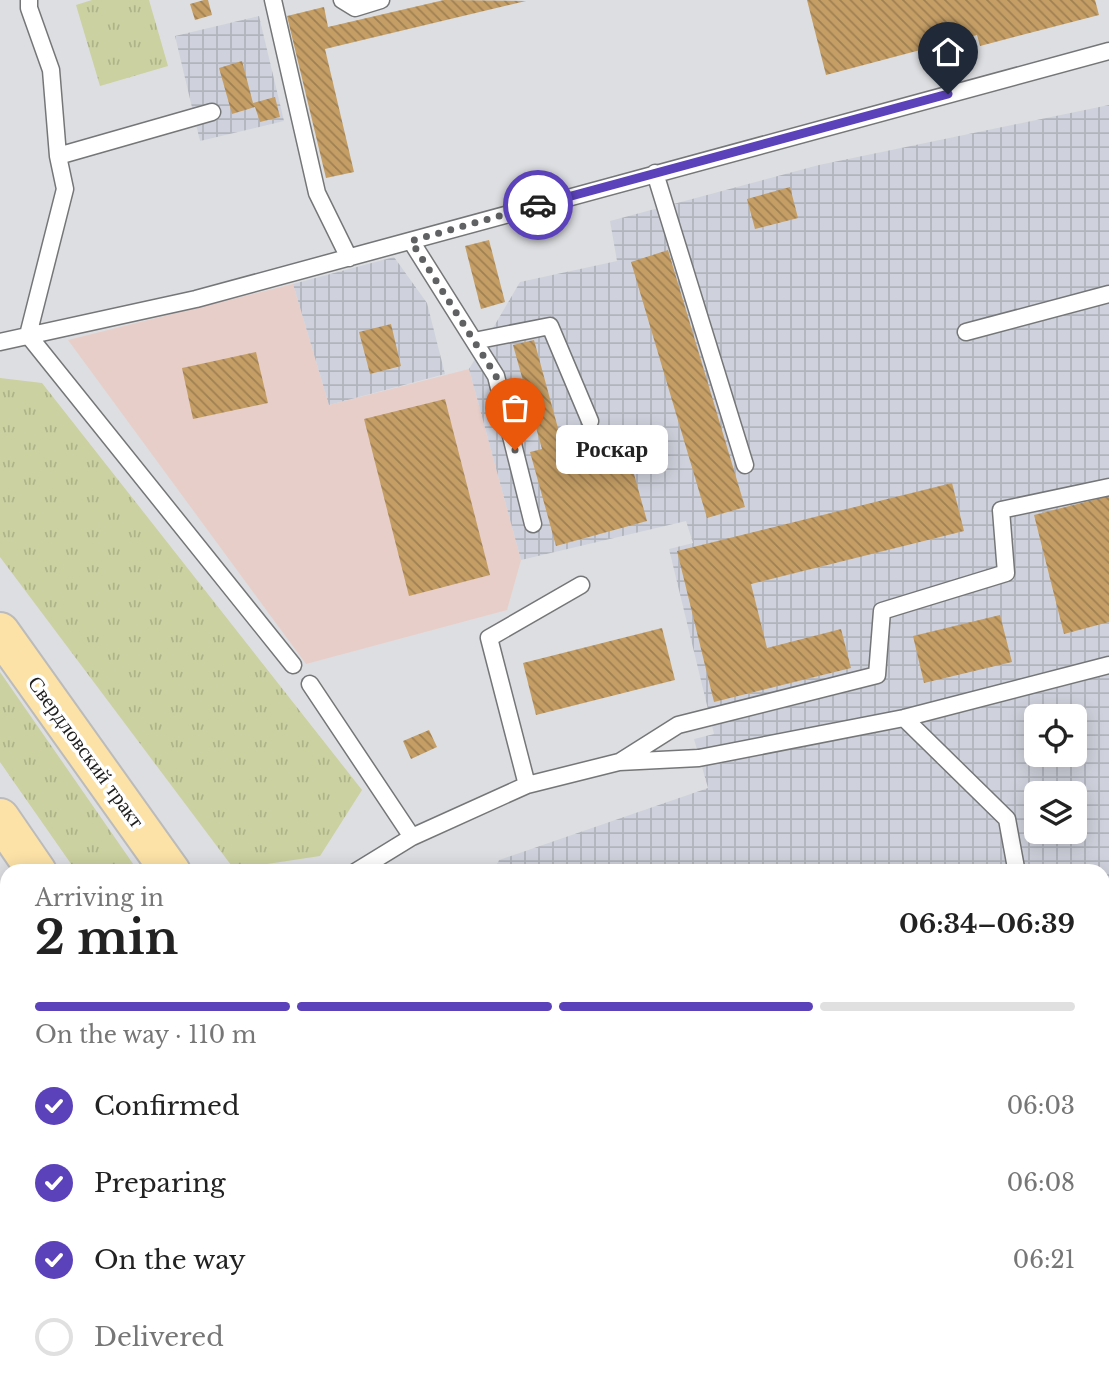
<!DOCTYPE html>
<meta charset="utf-8">
<style>
:root{--surface:#fff;--page:#f2f2f2;--text:#222;--muted:#767676;--line:#e0e0e0;--accent:#5b42ba}
body{margin:0;font-family:"Libre Baskerville",serif;background:var(--page);color:var(--text);height:100vh;display:flex;flex-direction:column;font-size:26px;white-space:nowrap}
*{box-sizing:border-box;margin:0}
p{font-size:23px;color:var(--muted)}
.icon{flex:none;width:38px;height:38px;fill:none;stroke:currentColor;stroke-width:2;stroke-linecap:round;stroke-linejoin:round}
.map{position:relative;flex:1;overflow:hidden}
.sheet{position:absolute;left:0px;top:864px;width:1110px;height:527px;display:flex;flex-direction:column;background:var(--surface);border-radius:21px 21px 0 0;box-shadow:0 4px 18px #0003}
.sheet>*{flex:none}
.tools{position:absolute;left:1024px;top:704px;display:grid;gap:14px}
.tools a{display:grid;place-items:center;width:63px;height:63px;border-radius:10px;background:var(--surface);box-shadow:0 4px 18px #0003;font-size:35px}
.pin{position:absolute;display:grid;place-items:center;width:60px;height:60px;color:#fff;margin:-72px -30px;border-radius:50% 50% 50% 0;rotate:-45deg;box-shadow:0 0 7px #0007}
.pin .icon{rotate:45deg}
.courier{position:absolute;display:grid;place-items:center;width:70px;height:70px;margin:-35px;border:5px solid #5b42ba;border-radius:50%;background:#fff;color:#222;box-shadow:0 2px 9px #0007}
.bubble{position:absolute;height:49px;border-radius:10px;background:var(--surface);box-shadow:0 4px 18px #0003;font-size:23px;font-weight:800;line-height:49px;text-align:center}
.head em{font-style:normal;font-weight:800}
.head div{display:flex;flex-direction:column-reverse}
.head{display:flex;align-items:center;justify-content:space-between;height:119px;padding:0 35px}
h1{font-size:46px;font-weight:800;line-height:52px}
.bar{display:grid;grid-template-columns:repeat(4,1fr);gap:10px 7px;align-content:center;height:84px;padding:0 35px}
.bar i{height:9px;border-radius:5px;background:var(--line)}
.bar .current{background:var(--accent)}
.bar p{grid-column:span 4}
ol{padding:0 35px;list-style:none}
li{display:flex;align-items:center;gap:21px;height:77px}
li p{margin-inline-start:auto}
li .icon{padding:7px;border-radius:50%;background:var(--accent);color:#fff;stroke-width:4}
li:last-child{color:var(--muted)}
li i{width:38px;height:38px;border:4px solid var(--line);border-radius:50%}
.map>svg:first-child{display:block}
.commercial{fill:#e8cec9}
.industrial{fill:url(#industrial-grid);fill-rule:evenodd}
.grass{fill:url(#grass-tufts)}
.forest{fill:url(#forest-firs)}
.water{fill:url(#water-ripples)}
.building{fill:url(#building-back-hatch)}
.lines{fill:none;stroke-linecap:round;stroke-linejoin:round}
.lane-casing{stroke:#757678;stroke-width:19}
.primary-casing{stroke:#bbbbbc;stroke-width:42}
.lane{stroke:#fff;stroke-width:16}
.primary{stroke:#fce2a6;stroke-width:38}
.done{stroke:#606162;stroke-width:7;stroke-dasharray:0 12.6}
.route{stroke:#5b42ba;stroke-width:9}
.labels{text-anchor:middle;stroke-width:7;stroke-linejoin:round;paint-order:stroke}
.street-label{font-size:21px;fill:#1d1d1e;stroke:#fff}
</style>
<div class="map">
<svg width="1109" height="1390" viewBox="0 0 1109 1390">
<defs>
<pattern id="industrial-grid" width="8" height="8" patternUnits="userSpaceOnUse" patternTransform="scale(1.75)"><rect width="8" height="8" fill="#cfd2dc"/><path d="M0 4h8M4 0v8" fill="none" stroke="#b1b4bc"/></pattern>
<pattern id="grass-tufts" width="24" height="20" patternUnits="userSpaceOnUse" patternTransform="scale(1.75)"><rect width="24" height="20" fill="#cbd1a0"/><path d="M3 7l-1-3M5 7V3M7 7l1-3M15 17l-1-3M17 17v-4M19 17l1-3" fill="none" stroke="#aeb389"/></pattern>
<pattern id="forest-firs" width="22" height="20" patternUnits="userSpaceOnUse" patternTransform="scale(1.75)"><rect width="22" height="20" fill="#9ba161"/><path d="M5 1l3.5 6h-7zM16 11l3.5 6h-7z" fill="#7e834f"/></pattern>
<pattern id="water-ripples" width="26" height="14" patternUnits="userSpaceOnUse" patternTransform="scale(1.75)"><rect width="26" height="14" fill="#79cfe1"/><path d="M2 4q2-2 4 0t4 0M15 11q2-2 4 0t4 0" fill="none" stroke="#68b1c1"/></pattern>
<pattern id="building-back-hatch" width="6" height="6" patternUnits="userSpaceOnUse" patternTransform="scale(1.75)"><rect width="6" height="6" fill="#c49e65"/><path d="M-1 5l2 2M0 0l6 6M5-1l2 2" fill="none" stroke="#9f8053"/></pattern>
</defs>
<rect width="100%" height="100%" fill="#dddee1"/>
<path class="commercial" d="M293,284L329,405L469,369L521,560L507,610L306,664L68,340Z"/>
<path class="industrial" d="M259,16L284,121L200,141L175,36Z
M1109,105V1390H721L716,1384H1102V872L495,871L499,860L708,788L694,739L714,734L669,549L693,543L686,521L521,560L469,369L520,282L617,261L610,221L819,165ZM1036,716H1074V754H1036ZM1036,793H1074V831H1036Z
M394,257L427,303L445,374L329,405L293,284Z"/>
<path class="grass" d="M92,0H149L168,66L100,86L76,5Z
M0,378L42,383L362,790L320,856L234,869L0,557Z
M0,672L138,871H76L0,762Z"/>
<path class="forest" d="M33,1384H154L157,1390H36Z"/>
<path class="water" d="M1109,897V1390H1083L1079,1384H1102V902Z"/>
<path class="building" d="M204,0H208L212,15L195,20L190,4Z
M444,0L526,1L325,49L354,172L326,178L287,16L324,7L328,27Z
M807,0H1095L1099,15L980,46L977,35L826,75Z
M242,61L253,103L275,97L280,117L260,122L255,107L232,114L219,68Z
M790,187L798,218L755,229L747,199Z
M489,240L505,302L481,309L465,246Z
M668,250L745,507L707,518L631,262Z
M391,324L401,366L370,374L359,332Z
M534,340L562,443L621,427L647,521L556,546L530,452L542,449L513,345Z
M256,352L268,403L193,419L182,368Z
M445,399L490,575L409,596L364,419Z
M952,483L964,531L751,584L767,648L841,629L851,668L714,702L677,551Z
M1109,496V622L1064,634L1034,515Z
M1000,615L1012,662L924,683L913,636Z
M662,628L675,680L536,715L523,663Z
M429,730L437,747L411,759L403,741Z
M910,1384H975L967,1390H915Z"/>
<g class="lines">
<defs>
<path id="lane" d="M29,0V8L51,70L58,156L65,189L28,335L293,665
M273,0L317,193L349,258
M342,0L355,8L381,0
M58,156L212,112
M655,173L745,465
M411,241L496,376L533,524
M966,332L1109,294
M474,341L550,326L590,421
M0,342L196,299L1109,51
M310,684L412,837
M904,718L1007,819L1016,868L1014,872
M621,761L678,725L877,675L882,611L1006,573L1001,510L1109,487
M527,785L489,638L581,585
M355,872L412,837L527,785L619,762L699,758L904,718L1109,665
M894,1384L898,1390
M1028,1384L1033,1390"/>
<path id="primary" d="M0,632L171,872
M0,818L37,872
M410,1384L414,1390
M543,1384L547,1390"/>
</defs>
<use href="#lane" class="lane-casing"/>
<use href="#primary" class="primary-casing"/>
<use href="#lane" class="lane"/>
<use href="#primary" class="primary"/>
</g>
<g class="lines">
<path class="done" d="M515,450L496,376L411,241L538,205"/>
<path class="route" d="M538,205L948,94"/>
</g>
<g class="labels">
<g class="street-label">
<text transform="translate(86 752) rotate(54)" y="7">Свердловский тракт</text>
</g>
</g>
</svg>
<div class="tools">
<a><svg class="icon" aria-label="locate" viewBox="0 0 24 24"><circle cx="12" cy="12" r="6"/><path d="M12 2v4M12 18v4M2 12h4M18 12h4"/></svg></a>
<a><svg class="icon" aria-label="layers" viewBox="0 0 24 24"><path d="M12 4l9 5-9 5-9-5zM3 14l9 5 9-5"/></svg></a>
</div>
<div class="pin" style="left:515px;top:450px;background:#ea580c"><svg class="icon" aria-label="bag" viewBox="0 0 24 24"><path d="M5 8h14l-1 12H6zM9 8a3 3 0 0 1 6 0"/></svg></div>
<div class="pin" style="left:948px;top:94px;background:#1f2937"><svg class="icon" aria-label="home" viewBox="0 0 24 24"><path d="M3 11l9-7 9 7M6 9v11h12V9"/></svg></div>
<div class="courier" style="left:538px;top:205px"><svg class="icon" aria-label="car" viewBox="0 0 24 24"><path d="M5 17H2v-5l4-1 3-4h7l3 4 3 1v5h-3M9 17h6M6 11h13"/><circle cx="7" cy="17" r="2"/><circle cx="17" cy="17" r="2"/></svg></div>
<div class="bubble" style="left:556px;top:425px;width:112px">Роскар</div>
<section class="sheet">
<div class="head"><div><h1>2 min</h1><p>Arriving in</p></div><em>06:34–06:39</em></div>
<div class="bar"><i class="current"></i><i class="current"></i><i class="current"></i><i></i><p>On the way · 110 m</p></div>
<ol>
<li><svg class="icon" aria-label="check" viewBox="0 0 24 24"><path d="M5 12l5 5 9-10"/></svg>Confirmed<p>06:03</p></li>
<li><svg class="icon" aria-label="check" viewBox="0 0 24 24"><path d="M5 12l5 5 9-10"/></svg>Preparing<p>06:08</p></li>
<li><svg class="icon" aria-label="check" viewBox="0 0 24 24"><path d="M5 12l5 5 9-10"/></svg>On the way<p>06:21</p></li>
<li><i></i>Delivered</li>
</ol>
</section>
</div>
